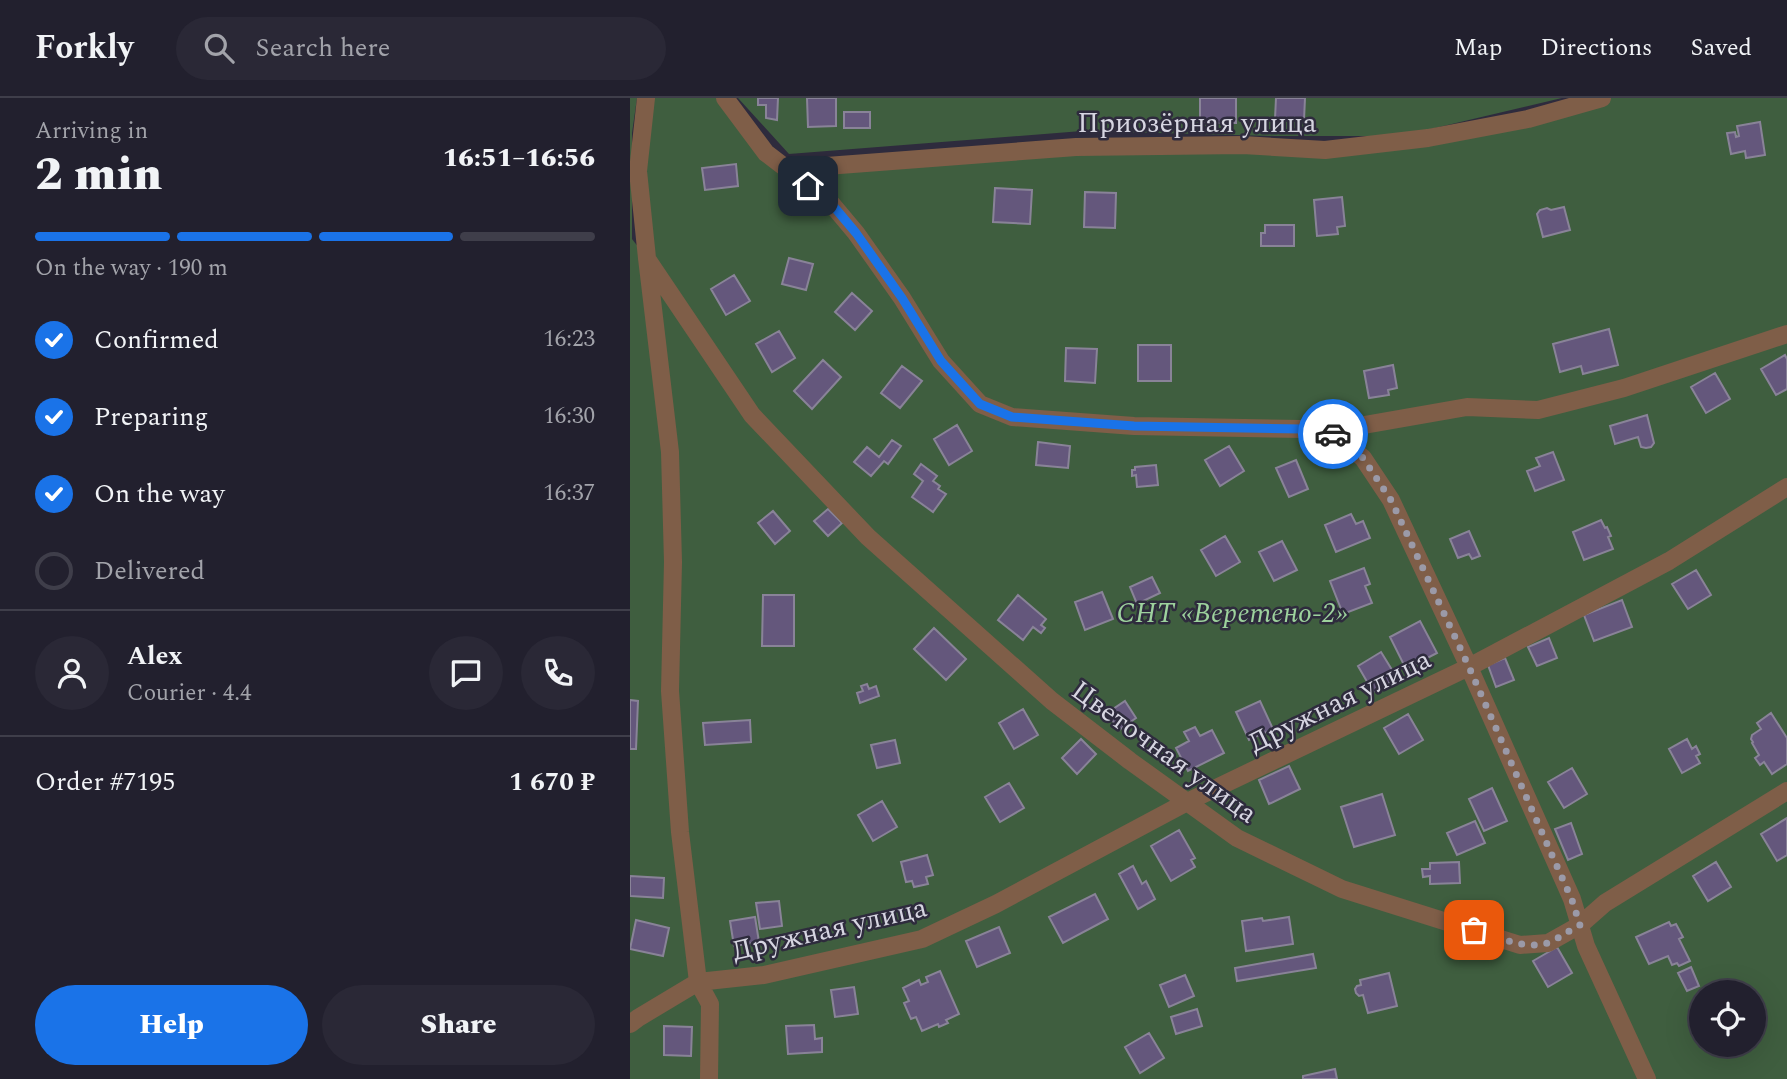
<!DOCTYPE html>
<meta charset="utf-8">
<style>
:root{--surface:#22202e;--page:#2a2836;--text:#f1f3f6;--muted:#a2a3aa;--line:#3f3e4a;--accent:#1a73e8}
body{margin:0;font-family:Spectral,serif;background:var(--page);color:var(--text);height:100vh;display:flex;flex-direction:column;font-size:26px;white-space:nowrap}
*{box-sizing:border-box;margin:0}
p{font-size:23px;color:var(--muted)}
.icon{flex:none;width:38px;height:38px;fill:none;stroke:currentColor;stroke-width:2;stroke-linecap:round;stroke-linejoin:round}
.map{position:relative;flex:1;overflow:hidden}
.side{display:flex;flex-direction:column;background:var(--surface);width:630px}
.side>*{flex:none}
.buttons{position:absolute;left:1059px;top:882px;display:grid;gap:14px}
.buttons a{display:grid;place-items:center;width:77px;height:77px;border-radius:50%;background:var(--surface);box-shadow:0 7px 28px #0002,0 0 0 2px var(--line);font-size:35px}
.pin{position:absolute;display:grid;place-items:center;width:60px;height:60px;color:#fff;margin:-30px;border-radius:14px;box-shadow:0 4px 10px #0006}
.courier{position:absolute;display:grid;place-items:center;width:70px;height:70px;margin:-35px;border:5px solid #1a73e8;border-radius:50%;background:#fff;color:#222;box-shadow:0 2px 9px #0007}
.headline em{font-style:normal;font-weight:800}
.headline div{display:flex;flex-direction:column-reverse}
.headline{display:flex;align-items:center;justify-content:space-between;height:119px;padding:0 35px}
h1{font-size:46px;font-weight:800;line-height:52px}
.bar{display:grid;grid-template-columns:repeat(4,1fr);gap:10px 7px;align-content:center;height:84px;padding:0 35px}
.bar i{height:9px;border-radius:5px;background:var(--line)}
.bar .active{background:var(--accent)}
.bar p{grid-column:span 4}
.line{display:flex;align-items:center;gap:18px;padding:0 35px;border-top:2px solid var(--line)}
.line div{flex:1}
.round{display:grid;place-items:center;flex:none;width:74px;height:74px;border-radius:37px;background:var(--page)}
ol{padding:0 35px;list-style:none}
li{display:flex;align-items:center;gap:21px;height:77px}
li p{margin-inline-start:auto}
li .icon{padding:7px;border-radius:50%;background:var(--accent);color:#fff;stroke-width:4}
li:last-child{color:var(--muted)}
li i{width:38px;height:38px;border:4px solid var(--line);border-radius:50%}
.cta{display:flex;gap:14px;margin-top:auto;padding:14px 35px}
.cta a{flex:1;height:80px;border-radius:42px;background:var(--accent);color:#fff;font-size:28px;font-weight:800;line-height:80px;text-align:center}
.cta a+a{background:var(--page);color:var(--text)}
header{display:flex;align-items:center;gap:42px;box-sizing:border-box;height:98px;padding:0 35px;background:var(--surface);border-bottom:2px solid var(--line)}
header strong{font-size:33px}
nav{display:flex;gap:38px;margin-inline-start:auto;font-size:24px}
.search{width:490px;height:63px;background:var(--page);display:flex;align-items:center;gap:18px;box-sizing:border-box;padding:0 24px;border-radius:38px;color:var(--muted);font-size:26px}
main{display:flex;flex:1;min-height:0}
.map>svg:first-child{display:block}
.green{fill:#3f5e3f;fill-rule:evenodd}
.building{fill:#64577c;stroke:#898398;stroke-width:2}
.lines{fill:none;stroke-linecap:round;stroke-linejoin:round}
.street{stroke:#7f5e48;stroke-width:18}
.done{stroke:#9b9aa8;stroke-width:7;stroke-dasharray:0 12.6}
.route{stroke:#1a73e8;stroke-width:9}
.labels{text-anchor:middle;stroke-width:5;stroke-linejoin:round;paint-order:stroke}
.street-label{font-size:28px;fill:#d6d5e1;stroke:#2e2b3d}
.park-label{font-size:28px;font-style:italic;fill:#9dd29d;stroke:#2e2b3d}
</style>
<header>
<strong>Forkly</strong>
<div class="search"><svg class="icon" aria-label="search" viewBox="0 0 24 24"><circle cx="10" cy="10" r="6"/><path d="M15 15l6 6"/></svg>Search here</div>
<nav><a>Map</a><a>Directions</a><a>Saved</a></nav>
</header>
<main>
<section class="side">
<div class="headline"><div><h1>2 min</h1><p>Arriving in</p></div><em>16:51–16:56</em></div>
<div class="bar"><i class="active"></i><i class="active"></i><i class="active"></i><i></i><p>On the way · 190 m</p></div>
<ol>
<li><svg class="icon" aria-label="check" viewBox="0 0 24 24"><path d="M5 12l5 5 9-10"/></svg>Confirmed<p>16:23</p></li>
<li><svg class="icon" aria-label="check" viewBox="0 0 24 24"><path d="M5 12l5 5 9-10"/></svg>Preparing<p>16:30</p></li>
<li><svg class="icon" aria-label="check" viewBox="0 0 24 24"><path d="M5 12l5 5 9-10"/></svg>On the way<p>16:37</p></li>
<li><i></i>Delivered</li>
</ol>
<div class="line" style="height:126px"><a class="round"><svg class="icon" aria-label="person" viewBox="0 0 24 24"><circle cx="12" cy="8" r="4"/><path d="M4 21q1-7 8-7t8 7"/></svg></a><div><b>Alex</b><p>Courier · 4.4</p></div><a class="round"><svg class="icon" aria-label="chat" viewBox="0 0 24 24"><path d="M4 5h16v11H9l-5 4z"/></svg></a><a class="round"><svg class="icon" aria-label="phone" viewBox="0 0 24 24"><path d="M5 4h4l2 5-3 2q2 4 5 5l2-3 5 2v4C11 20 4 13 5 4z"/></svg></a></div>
<div class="line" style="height:91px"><div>Order #7195</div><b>1 670 ₽</b></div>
<div class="cta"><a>Help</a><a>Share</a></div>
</section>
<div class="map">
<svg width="1157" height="981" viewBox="0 0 1157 981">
<rect width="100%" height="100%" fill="#2e2b3d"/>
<path class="green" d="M0,0H7L2,35V141L16,159V0H95L157,71L446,49L695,52L972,0H1157V981H0ZM1071,894H1124V947H1071Z
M108,0H932L771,38H645L452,33L159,56Z"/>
<path class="building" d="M128,0H148L147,22L136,20V7H128Z
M177,0H206V28L178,29Z
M570,0H606V25H570Z
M646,0H675L674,22L645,21Z
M214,14H240V30H214Z
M1130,24L1135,57L1116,60L1115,53L1101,56L1097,35L1105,34L1106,39L1109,38L1107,28Z
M106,66L108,88L75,92L72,70Z
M365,90L402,92L400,126L363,124Z
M455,94L486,95L485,130L454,129Z
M712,99L715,128L707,129L708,136L687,138L684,102Z
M934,109L940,132L913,139L907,116L910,112L917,110L921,112Z
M635,127H664V148H631V135H635Z
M159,160L183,166L176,192L152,186Z
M104,177L120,203L96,217L81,191Z
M222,195L242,213L225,232L205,214Z
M979,231L988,267L953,276L951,268L930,274L923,246Z
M149,233L165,260L142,274L126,246Z
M508,247H541V283H508Z
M436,250L467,251L465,285L435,283Z
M1155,257L1157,261V291L1146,297L1131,271Z
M193,262L211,279L182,311L164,293Z
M763,267L767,290L758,292L759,297L739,300L734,273Z
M272,268L292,283L270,310L251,295Z
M1085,275L1100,301L1076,315L1061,289Z
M1017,317L1024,345L1021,349L1016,350L1011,349L1008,339L985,346L980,328Z
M327,327L342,353L319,367L304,341Z
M262,342L271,348L258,366L254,363L241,378L224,364L237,349L249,359Z
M408,344L440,348L438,370L406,367Z
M599,348L614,373L590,388L575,362Z
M923,354L934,382L905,393L897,373L910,368L906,360Z
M666,362L678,391L659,399L646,370Z
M291,366L307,378L303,383L310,388L308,391L316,396L303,414L282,399L293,383L284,376Z
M526,367L528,387L507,389L506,377L502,378V372H505V369Z
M198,411L212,425L198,438L184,423Z
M143,413L160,433L145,446L128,425Z
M721,416L726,426L733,423L740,440L706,454L695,427Z
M971,422L975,430L977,429L981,438L978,439L983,451L954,462L943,434Z
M839,433L850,458L842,461L839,456L828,460L820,441Z
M595,438L610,464L586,478L571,452Z
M652,443L667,472L644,483L629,454Z
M734,470L740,486L735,488L742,505L713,516L700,483Z
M1066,472L1081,497L1058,511L1042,486Z
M522,479L530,495L507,506L500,489Z
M472,494L483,521L455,532L445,504Z
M133,497H164V548H132Z
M388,497L416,521L411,527L415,530L411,535L403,529L393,542L368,522Z
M992,502L1002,529L964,543L954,517Z
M790,523L807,555L776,571L760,539Z
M304,530L336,561L316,582L284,551Z
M919,540L927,560L907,568L898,549Z
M751,554L767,580L743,594L728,568Z
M875,560L884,582L866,589L858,567Z
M237,586L239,591L246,588L249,598L230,605L227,595L233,593L231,588Z
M0,602L8,603L6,651H0Z
M495,603L506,620L489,632L477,615Z
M630,603L643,631L619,642L606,614Z
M393,611L408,637L384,651L369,625Z
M1141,615L1157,640V666L1142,676L1134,664L1130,667L1125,660L1129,657L1122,645L1123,644L1121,641L1122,637L1131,631L1127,625Z
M778,616L793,642L769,656L754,630Z
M120,622L121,644L75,647L73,625Z
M565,629L570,638L582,632L594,655L558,673L546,650L559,643L554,634Z
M451,641L466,656L447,676L432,660Z
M1057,641L1062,651L1066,648L1070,656L1066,658L1070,665L1052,675L1039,651Z
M265,642L270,665L247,670L241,647Z
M659,668L670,691L639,706L629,682Z
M942,670L957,696L934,710L918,684Z
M379,685L394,710L370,724L355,699Z
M862,690L877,723L854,733L839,701Z
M752,696L765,737L724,749L711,709Z
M252,703L267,729L243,743L228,717Z
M1157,720V757L1147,763L1131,736Z
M845,723L855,745L827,757L817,735Z
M941,725L952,756L938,762L925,731Z
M549,732L565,760L561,762L565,769L541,783L521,748Z
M297,757L303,777L296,779L298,786L284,789L282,783L276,784L271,764Z
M829,764L830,785L800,786V778L793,779L792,771H800V765Z
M1086,764L1101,789L1078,803L1063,778Z
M503,768L512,786L516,783L525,801L508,811L489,776Z
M0,778L34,780L33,800L0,798Z
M465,796L478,821L433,845L419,819Z
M149,803L152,828L130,831L126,805Z
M125,819L129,844L104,848L100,823Z
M659,819L663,846L616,853L612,823L632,820L633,823Z
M6,822L39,830L33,858L0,851Z
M1039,824L1041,828L1046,826L1053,839L1049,841L1060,863L1049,868L1047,865L1042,867L1038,858L1019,866L1006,839Z
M369,829L380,855L347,869L336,843Z
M927,849L942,875L918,889L903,863Z
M683,856L686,870L607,883L605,870Z
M1061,869L1069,888L1057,893L1048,875Z
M310,873L329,916L316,922L318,925L309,929L308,926L292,933L286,919L281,921L274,905L279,903L273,890L289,882L291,887L298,884L296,879Z
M759,875L767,908L738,915L733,897L729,898L726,895L725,891L727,888L731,887L730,882Z
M555,877L564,898L539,909L530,887Z
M224,889L228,916L205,919L201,892Z
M567,911L572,928L546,936L541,919Z
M184,927L185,941L192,940V954L158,956L156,928Z
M34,928L62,929L61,958L34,957Z
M519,935L534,960L510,975L495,949Z
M705,971L707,981H673V978Z"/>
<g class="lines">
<path class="street" d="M16,0L8,73L17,160L40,354L43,464L40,593L50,734L68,884L80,906L79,981
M95,0L136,55L200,104L226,135L272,200L311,263L350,306L382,319L504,328L672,331L700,333L837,309L908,312L994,290L1157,236
M157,71L446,49L613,47L695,52L798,40L898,21L972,0
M17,161L122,317L238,439L422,603L500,663L607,740L712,791L890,847L918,845L950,827L975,805L1157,693
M700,333L733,360L761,402L839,569L942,801L956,848L1017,981
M0,926L8,920L68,884L134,877L292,841L366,806L557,704L839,569L1039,463L1157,389"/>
</g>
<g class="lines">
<path class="done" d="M703,336L733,360L761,402L839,569L921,755L942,802L950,827C940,832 931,839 920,844C898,853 866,839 844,832"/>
<path class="route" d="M178,88L200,104L226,135L272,200L311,263L350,306L382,319L504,328L672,331L700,333L703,336"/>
</g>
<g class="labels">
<g class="street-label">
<text x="567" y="34">Приозёрная улица</text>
<text transform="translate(709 602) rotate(-26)" y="10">Дружная улица</text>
<text transform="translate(535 653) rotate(36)" y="10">Цветочная улица</text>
<text transform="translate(199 830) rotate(-13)" y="10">Дружная улица</text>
</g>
<g class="park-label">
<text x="602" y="524">СНТ «Веретено-2»</text>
</g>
</g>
</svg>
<div class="buttons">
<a><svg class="icon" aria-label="locate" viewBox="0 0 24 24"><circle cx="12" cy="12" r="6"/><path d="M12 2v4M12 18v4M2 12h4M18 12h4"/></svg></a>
</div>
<div class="pin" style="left:844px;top:832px;background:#ea580c"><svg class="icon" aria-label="bag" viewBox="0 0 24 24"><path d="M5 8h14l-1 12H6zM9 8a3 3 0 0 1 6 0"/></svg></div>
<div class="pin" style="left:178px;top:88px;background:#1f2937"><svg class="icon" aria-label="home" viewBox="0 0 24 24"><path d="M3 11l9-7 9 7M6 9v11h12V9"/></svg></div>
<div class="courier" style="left:703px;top:336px"><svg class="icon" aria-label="car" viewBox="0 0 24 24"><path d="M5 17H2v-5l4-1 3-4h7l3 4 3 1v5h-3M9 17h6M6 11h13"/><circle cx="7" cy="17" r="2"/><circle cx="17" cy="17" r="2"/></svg></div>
</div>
</main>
